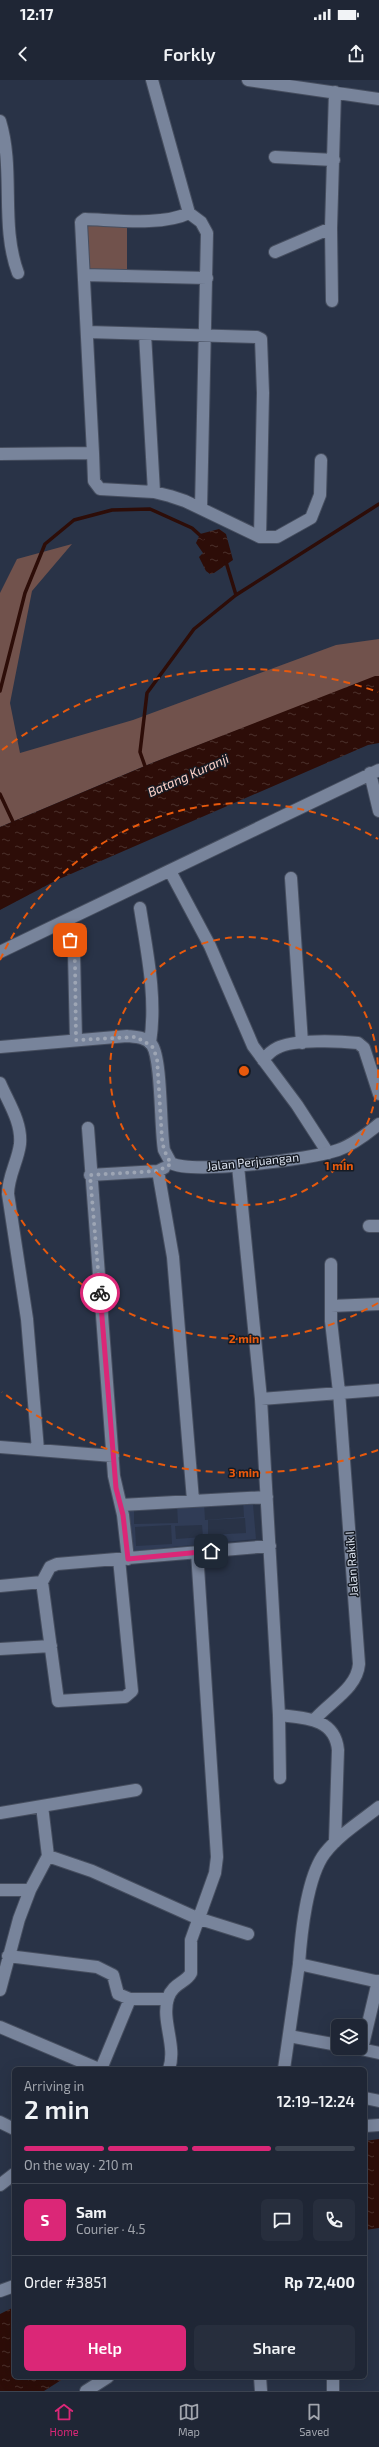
<!DOCTYPE html>
<meta charset="utf-8">
<style>
:root{--surface:#1f2635;--page:#272e3d;--text:#f1f3f6;--muted:#a1a5ad;--line:#3c4350;--accent:#db2777}
body{margin:0;font-family:"Exo 2",sans-serif;background:var(--page);color:var(--text);height:100vh;display:flex;flex-direction:column;font-size:15px;white-space:nowrap}
*{box-sizing:border-box;margin:0}
p{font-size:13px;color:var(--muted)}
.icon{flex:none;width:22px;height:22px;fill:none;stroke:currentColor;stroke-width:2;stroke-linecap:round;stroke-linejoin:round}
.map{position:relative;flex:1;overflow:hidden}
.drawer{position:absolute;left:12px;top:1987px;width:355px;height:312px;display:flex;flex-direction:column;background:var(--surface);border-radius:6px;box-shadow:0 4px 16px #0002,0 0 0 1px var(--line)}
.drawer>*{flex:none}
.controls{position:absolute;left:331px;top:1939px;display:grid;gap:8px}
.controls a{display:grid;place-items:center;width:36px;height:36px;border-radius:6px;background:var(--surface);box-shadow:0 4px 16px #0002,0 0 0 1px var(--line);font-size:20px}
.pin{position:absolute;display:grid;place-items:center;width:34px;height:34px;color:#fff;margin:-17px;border-radius:8px;box-shadow:0 2px 6px #0006}
.courier{position:absolute;display:grid;place-items:center;width:40px;height:40px;margin:-20px;border:3px solid #db2777;border-radius:50%;background:#fff;color:#222;box-shadow:0 1px 5px #0007}
.headline em{font-style:normal;font-weight:600}
.headline div{display:flex;flex-direction:column-reverse}
.headline{display:flex;align-items:center;justify-content:space-between;height:68px;padding:0 12px}
h1{font-size:26px;font-weight:600;line-height:30px}
.bar{display:grid;grid-template-columns:repeat(4,1fr);gap:6px 4px;align-content:center;height:48px;padding:0 12px}
.bar i{height:5px;border-radius:3px;background:var(--line)}
.bar .on{background:var(--accent)}
.bar p{grid-column:span 4}
.line{display:flex;align-items:center;gap:10px;padding:0 12px;border-top:1px solid var(--line)}
.line div{flex:1}
.round{display:grid;place-items:center;flex:none;width:42px;height:42px;border-radius:6px;background:var(--page)}
.primary-button{display:flex;gap:8px;margin-top:auto;padding:8px 12px}
.primary-button a{flex:1;height:46px;border-radius:6px;background:var(--accent);color:#fff;font-size:16px;font-weight:600;line-height:46px;text-align:center}
.primary-button a+a{background:var(--page);color:var(--text)}
.status{display:flex;justify-content:space-between;align-items:center;height:28px;padding:0 20px;background:var(--surface);direction:ltr}
.status svg{height:11px;fill:currentColor}
header{display:flex;justify-content:space-between;align-items:center;height:52px;padding:0 12px;background:var(--surface);font-size:18px;font-weight:600}
.tabs{display:flex;justify-content:space-around;align-items:center;height:56px;border-top:1px solid var(--line);background:var(--surface);font-size:11px;color:var(--muted)}
.tabs a{display:grid;justify-items:center;gap:2px}
.tabs .on{color:var(--accent)}
.map>svg:first-child{display:block}
.built{fill:#303c56;fill-rule:evenodd}
.green{fill:#71524c}
.water{fill:url(#water-ripples)}
.lines{fill:none;stroke-linecap:round;stroke-linejoin:round}
.stream{stroke:#2d0d08;stroke-width:3.5}
.street-casing{stroke:#464e5f;stroke-width:14}
.secondary-casing{stroke:#464e5f;stroke-width:14}
.street{stroke:#78849b;stroke-width:12}
.secondary{stroke:#78849b;stroke-width:12}
.done{stroke:#9da5b4;stroke-width:4;stroke-dasharray:0 7.2}
.route{stroke:#db2777;stroke-width:5}
.ring{fill:none;stroke:#e8590c;stroke-width:2;stroke-dasharray:7 5}
.labels{text-anchor:middle;stroke-width:3;stroke-linejoin:round;paint-order:stroke}
.street-label{font-size:12px;fill:#dbe2ef;stroke:#161b24}
.water-label{font-size:13px;font-style:italic;fill:#fdd1c8;stroke:#161b24}
.centre{fill:#e8590c;stroke:#161b24;stroke-width:2}
.ring-label{font-size:12px;text-anchor:middle;font-weight:bold;fill:#e8590c;stroke:#161b24;stroke-width:3;stroke-linejoin:round;paint-order:stroke}
</style>
<div class="status"><b>12:17</b><svg viewBox="0 0 49 12"><path d="M0 12V9h3v3zM5 12V6h3v6zM10 12V3h3v9zM15 12V0h3v12zM26 1h20v11H26zM47 4h2v5h-2z"/></svg></div>
<header><svg class="icon" aria-label="back" viewBox="0 0 24 24"><path d="M15 5l-7 7 7 7"/></svg>Forkly<svg class="icon" aria-label="share" viewBox="0 0 24 24"><path d="M12 15V3M7 8l5-5 5 5M5 13v7h14v-7"/></svg></header>
<div class="map">
<svg width="379" height="2311" viewBox="0 0 379 2311">
<defs>
<pattern id="water-ripples" width="26" height="14" patternUnits="userSpaceOnUse"><rect width="26" height="14" fill="#2d0d08"/><path d="M2 4q2-2 4 0t4 0M15 11q2-2 4 0t4 0" fill="none" stroke="#4b302c"/></pattern>
</defs>
<rect width="100%" height="100%" fill="#293347"/>
<path class="built" d="M252,1413L256,1459L130,1471L125,1425ZM243,1419L244,1437L205,1440L204,1422ZM177,1425L178,1443L134,1444V1426ZM245,1438L246,1453L208,1455V1440ZM171,1445L172,1464L136,1466L135,1447ZM202,1445L203,1457L176,1459L175,1446Z"/>
<path class="green" d="M87,145H127V191H87Z
M72,464L32,511L10,623L20,673L133,640L336,565L379,559V596L152,683L0,747V513L17,479Z"/>
<path class="water" d="M219,449L226,454L233,480L214,493L210,494L206,491L199,477L203,473L196,463L200,454Z
M375,596H379V663L368,665L57,800L0,830V747L152,683Z
M379,2059V2148L365,2150V2061Z
M14,2227V2297H66L44,2311H0V2234Z"/>
<g class="lines">
<path class="stream" d="M226,482L236,515
M0,611L25,513L45,464L74,440L112,430L150,429L192,448L203,458
M146,689L140,672L147,613L194,549L236,515L379,424
M0,714L14,744"/>
<defs>
<path id="street" d="M152,0L189,133L201,142L207,153L201,428
M248,0L379,19
M0,41C15,90 0,145 18,193
M275,77L334,80
M275,172L331,148
M84,195L207,198
M332,221L331,148L335,12
M88,252L257,257L261,259L263,313L260,457
M145,254L154,412
M93,373L81,142L85,139C116,140 162,146 189,133
M0,374L93,373L94,401L100,409L154,412L170,416L185,421L260,457H277L311,438L320,415L321,380
M370,693L379,731
M170,791L210,866L253,966L297,1025L328,1073
M291,798L302,963
M140,828C147,872 157,918 150,963
M62,843L74,873L76,960
M0,872L379,690
M263,980C267,975 271,971 277,968C294,959 339,961 358,963L364,968L379,1014
M0,1003C8,1022 22,1042 20,1064C18,1081 8,1096 8,1114L27,1239L38,1370
M88,1048L114,1396L123,1435L128,1479
M238,1086L261,1319L279,1635C305,1638 335,1638 338,1670L335,1762
M158,1091L173,1177L193,1420
M90,1095L158,1091L164,1088
M369,1146H379
M331,1226L379,1224
M261,1319L379,1310
M0,1367L113,1376
M121,1425L267,1417
M119,1479L132,1611L125,1617L58,1621L42,1502L50,1487L57,1484L270,1466
M0,1506L42,1502
M0,1569L51,1566
M279,1635L280,1698
M315,1639C331,1621 357,1608 359,1584L339,1312L331,1241V1184
M0,1733L136,1710
M48,1776L92,1791L197,1838L248,1854
M0,1810H30
M8,1876L97,1887L113,1895L118,1914L130,1919L101,1989
M299,1884C301,1855 307,1796 325,1773C339,1755 361,1741 379,1727
M0,1910L19,1839L30,1810L48,1776L42,1726
M130,1919H168
M0,1947L99,1989
M289,1956L338,1965
M356,1968L379,1973
M362,1969L378,1901
M169,1989C177,1966 161,1941 168,1918C173,1903 186,1903 191,1893V1860L215,1793L217,1777L197,1472
M365,2018L379,2021
M0,2042L14,2049
M0,2105L14,2094
M0,2211L14,2206
M86,2311L108,2297
M333,2311V2297"/>
<path id="secondary" d="M0,967L127,956C136,957 146,957 152,965C162,980 160,1048 164,1070L171,1083C192,1095 312,1079 338,1070C352,1065 367,1054 379,1044
M284,1989L299,1884L379,1902
M365,2046L379,2045
M260,2297L261,2311"/>
</defs>
<use href="#street" class="street-casing"/>
<use href="#secondary" class="secondary-casing"/>
<use href="#street" class="street"/>
<use href="#secondary" class="secondary"/>
</g>
<g class="lines">
<path class="done" d="M70,860L75,882L76,960L136,957L152,966L157,978L162,1059L164,1070L171,1084L158,1091L90,1095L100,1213"/>
<path class="route" d="M100,1213L116,1408L123,1435L128,1479L211,1471"/>
</g>
<g class="ring">
<circle cx="244" cy="991" r="134"/>
<path d="M378 1223A268 268 0 0 1 0 1102M0 880A268 268 0 0 1 378 759"/>
<path d="M378 1370A402 402 0 0 1 2 1312M2 670A402 402 0 0 1 378 612"/>
</g>
<g class="labels">
<g class="street-label">
<text transform="translate(253 1082) rotate(-6)" y="4">Jalan Perjuangan</text>
<text transform="translate(352 1484) rotate(-94)" y="4">Jalan Rakik I</text>
</g>
<g class="water-label">
<text transform="translate(188 695) rotate(-24)" y="5">Batang Kuranji</text>
</g>
</g>
<circle cx="244" cy="991" r="6" class="centre"/>
<g class="ring-label">
<text x="339" y="1090">1 min</text>
<text x="244" y="1263">2 min</text>
<text x="244" y="1397">3 min</text>
</g>
</svg>
<div class="controls">
<a><svg class="icon" aria-label="layers" viewBox="0 0 24 24"><path d="M12 4l9 5-9 5-9-5zM3 14l9 5 9-5"/></svg></a>
</div>
<div class="pin" style="left:70px;top:860px;background:#ea580c"><svg class="icon" aria-label="bag" viewBox="0 0 24 24"><path d="M5 8h14l-1 12H6zM9 8a3 3 0 0 1 6 0"/></svg></div>
<div class="pin" style="left:211px;top:1471px;background:#1f2937"><svg class="icon" aria-label="home" viewBox="0 0 24 24"><path d="M3 11l9-7 9 7M6 9v11h12V9"/></svg></div>
<div class="courier" style="left:100px;top:1213px"><svg class="icon" aria-label="bike" viewBox="0 0 24 24"><circle cx="6" cy="16" r="4"/><circle cx="18" cy="16" r="4"/><path d="M6 16l4-8h5l3 8M10 8l3 8H6M13 5h3"/></svg></div>
<section class="drawer">
<div class="headline"><div><h1>2 min</h1><p>Arriving in</p></div><em>12:19–12:24</em></div>
<div class="bar"><i class="on"></i><i class="on"></i><i class="on"></i><i></i><p>On the way · 210 m</p></div>
<div class="line" style="height:72px"><b class="round" style="background:var(--accent);color:#fff">S</b><div><b>Sam</b><p>Courier · 4.5</p></div><a class="round"><svg class="icon" aria-label="chat" viewBox="0 0 24 24"><path d="M4 5h16v11H9l-5 4z"/></svg></a><a class="round"><svg class="icon" aria-label="phone" viewBox="0 0 24 24"><path d="M5 4h4l2 5-3 2q2 4 5 5l2-3 5 2v4C11 20 4 13 5 4z"/></svg></a></div>
<div class="line" style="height:52px"><div>Order #3851</div><b>Rp 72,400</b></div>
<div class="primary-button"><a>Help</a><a>Share</a></div>
</section>
</div>
<nav class="tabs">
<a class="on"><svg class="icon" aria-label="home" viewBox="0 0 24 24"><path d="M3 11l9-7 9 7M6 9v11h12V9"/></svg>Home</a>
<a><svg class="icon" aria-label="map" viewBox="0 0 24 24"><path d="M3 6l6-2 6 2 6-2v14l-6 2-6-2-6 2zM9 4v14M15 6v14"/></svg>Map</a>
<a><svg class="icon" aria-label="saved" viewBox="0 0 24 24"><path d="M7 4h10v16l-5-4-5 4z"/></svg>Saved</a>
</nav>
